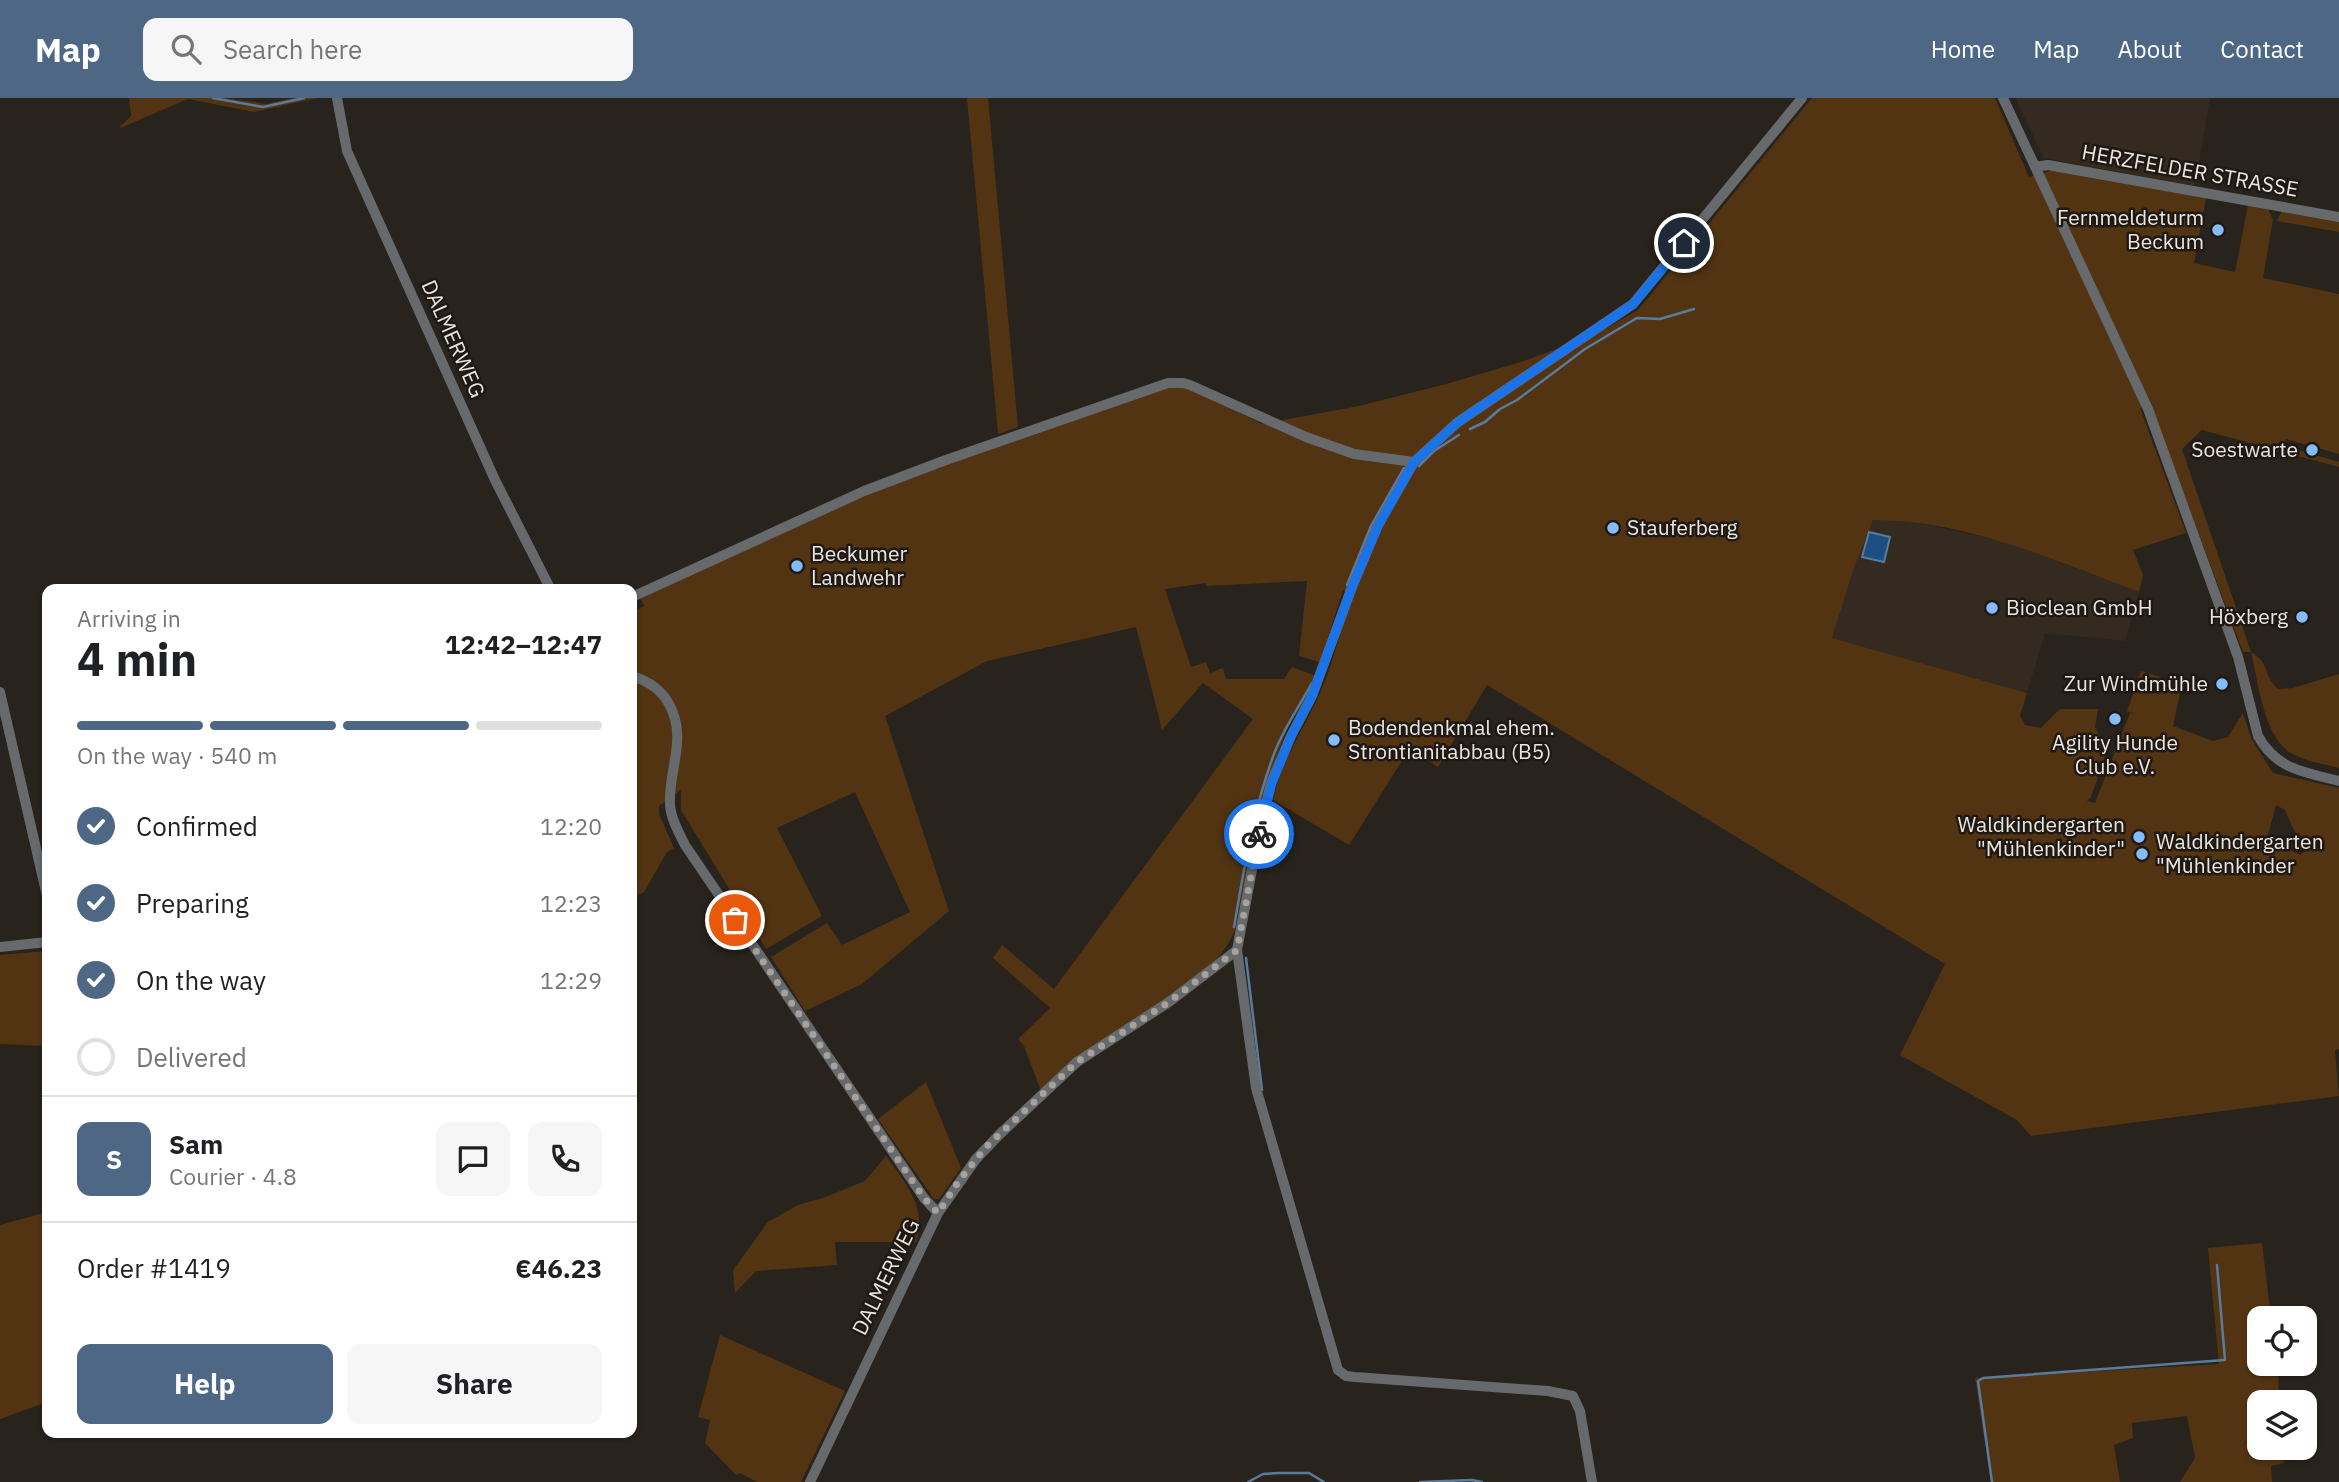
<!DOCTYPE html>
<meta charset="utf-8">
<style>
:root{--surface:#fff;--page:#f6f6f6;--text:#202124;--muted:#757577;--line:#e0e0e0;--accent:#4d6785}
body{margin:0;font-family:"IBM Plex Sans",sans-serif;background:var(--page);color:var(--text);height:100vh;display:flex;flex-direction:column;font-size:26px;white-space:nowrap}
*{box-sizing:border-box;margin:0}
p{font-size:23px;color:var(--muted)}
.icon{flex:none;width:38px;height:38px;fill:none;stroke:currentColor;stroke-width:2;stroke-linecap:round;stroke-linejoin:round}
.map{position:relative;flex:1;overflow:hidden}
.panel{position:absolute;left:42px;top:486px;width:595px;height:854px;display:flex;flex-direction:column;background:var(--surface);border-radius:14px;box-shadow:0 2px 5px #0004}
.panel>*{flex:none}
.tools{position:absolute;left:2247px;top:1208px;display:grid;gap:14px}
.tools a{display:grid;place-items:center;width:70px;height:70px;border-radius:14px;background:var(--surface);box-shadow:0 2px 5px #0004;font-size:35px}
.pin{position:absolute;display:grid;place-items:center;width:60px;height:60px;color:#fff;margin:-30px;border:4px solid #fff;border-radius:50%;box-shadow:0 2px 7px #0007}
.courier{position:absolute;display:grid;place-items:center;width:70px;height:70px;margin:-35px;border:5px solid #1a73e8;border-radius:50%;background:#fff;color:#222;box-shadow:0 2px 9px #0007}
.headline em{font-style:normal;font-weight:800}
.headline div{display:flex;flex-direction:column-reverse}
.headline{display:flex;align-items:center;justify-content:space-between;height:119px;padding:0 35px}
h1{font-size:46px;font-weight:800;line-height:52px}
.bar{display:grid;grid-template-columns:repeat(4,1fr);gap:10px 7px;align-content:center;height:84px;padding:0 35px}
.bar i{height:9px;border-radius:5px;background:var(--line)}
.bar .selected{background:var(--accent)}
.bar p{grid-column:span 4}
.line{display:flex;align-items:center;gap:18px;padding:0 35px;border-top:2px solid var(--line)}
.line div{flex:1}
.round{display:grid;place-items:center;flex:none;width:74px;height:74px;border-radius:14px;background:var(--page)}
ol{padding:0 35px;list-style:none}
li{display:flex;align-items:center;gap:21px;height:77px}
li p{margin-inline-start:auto}
li .icon{padding:7px;border-radius:50%;background:var(--accent);color:#fff;stroke-width:4}
li:last-child{color:var(--muted)}
li i{width:38px;height:38px;border:4px solid var(--line);border-radius:50%}
.primary-button{display:flex;gap:14px;margin-top:auto;padding:14px 35px}
.primary-button a{flex:1;height:80px;border-radius:14px;background:var(--accent);color:#fff;font-size:28px;font-weight:800;line-height:80px;text-align:center}
.primary-button a+a{background:var(--page);color:var(--text)}
header{display:flex;align-items:center;gap:42px;box-sizing:border-box;height:98px;padding:0 35px;background:var(--accent);color:#fff}
header strong{font-size:33px}
nav{display:flex;gap:38px;margin-inline-start:auto;font-size:24px}
.search{width:490px;height:63px;background:var(--page);display:flex;align-items:center;gap:18px;box-sizing:border-box;padding:0 24px;border-radius:14px;color:var(--muted);font-size:26px}
.map>svg:first-child{display:block}
.built{fill:#352a1f}
.green{fill:#523413;fill-rule:evenodd}
.water{fill:#1b4e82;stroke:#597b9e;stroke-width:2}
.lines{fill:none;stroke-linecap:round;stroke-linejoin:round}
.stream{stroke:#597b9e;stroke-width:2.5}
.minor{stroke:#676a6d;stroke-width:10}
.done{stroke:#a6a19c;stroke-width:7;stroke-dasharray:0 12.6}
.route{stroke:#1a73e8;stroke-width:9}
.poi-dot{fill:#84bcfb;stroke:#201913;stroke-width:2.5}
.labels{text-anchor:middle;stroke-width:5;stroke-linejoin:round;paint-order:stroke}
.street-label{font-size:21px;fill:#e9e5e1;stroke:#201913}
.poi-label{font-size:21px;fill:#e9e5e1;stroke:#201913;text-anchor:end}
</style>
<header>
<strong>Map</strong>
<div class="search"><svg class="icon" aria-label="search" viewBox="0 0 24 24"><circle cx="10" cy="10" r="6"/><path d="M15 15l6 6"/></svg>Search here</div>
<nav><a>Home</a><a>Map</a><a>About</a><a>Contact</a></nav>
</header>
<div class="map">
<svg width="2339" height="1384" viewBox="0 0 2339 1384">
<rect width="100%" height="100%" fill="#29231d"/>
<path class="built" d="M2015,0H2210L2195,88L2044,60Z
M1873,422H1905L2007,444L2139,494L2125,543L2045,535L2027,595L1832,540L1854,470Z"/>
<path class="green" d="M129,0H224L266,6L293,0H318L254,14L188,1L118,31L131,18Z
M967,0H988L1018,329L998,336Z
M1812,0H1995L2029,79L2054,72L2206,100L2194,165L2235,174L2248,107L2268,111L2273,122L2263,180L2339,196V356L2286,341L2284,348L2339,364V369L2202,332L2182,351L2251,554C2271,566 2262,576 2278,591L2293,590L2339,576V670C2324,666 2304,663 2291,655C2264,639 2258,584 2251,554H2243L2151,308L2140,310L2186,435L2133,452L2143,477L2139,494C2053,462 1966,422 1873,422L1854,470L1832,540L2027,595L2020,618L2025,627L2041,630L2060,611H2098L2095,629L2101,640L2110,644L2091,699L2087,703L2095,705L2130,615L2137,617L2127,613L2141,573L2182,586L2173,628L2213,643L2228,639L2243,615L2251,640L2273,675L2339,690V951L2335,952L2339,998L2031,1038L2017,1022L1900,957L1945,866L1487,587L1438,669L1410,650L1349,747L1273,702C1281,662 1305,630 1321,593C1334,563 1341,530 1351,500L1343,492L1320,564L1299,558L1307,483L1206,488V485L1165,491L1191,569L1206,564L1210,575L1223,570L1226,581H1284L1292,569L1316,578L1308,597L1288,629L1277,657L1239,822C1232,842 1224,855 1208,869L1041,993L1024,948L1018,941L1050,910L993,860L1002,847L1054,891L1253,621L1203,585L1162,632L1136,529L987,563L885,618L949,813L862,886L805,913L771,859L827,825L842,847L910,814L855,694L777,730L822,818L766,851L681,712V692L659,708V716L674,750L667,754L644,794L632,800V514L644,508L640,499L865,395L1169,289L1190,290L1262,326L1359,308L1446,286L1521,264L1593,238L1638,212ZM2276,707L2285,712C2288,718 2290,725 2293,730C2298,739 2306,741 2310,750L2300,757L2274,743L2268,737Z
M2282,113L2339,123V134L2277,123Z
M47,853V948L0,946V857Z
M926,984L961,1070L939,1101H934L878,1021Z
M886,1058C905,1084 928,1110 916,1144H835L837,1167L756,1173L735,1195L733,1172L768,1124L798,1107L823,1100L865,1083Z
M47,1114V1304L0,1321V1127Z
M2262,1145L2271,1220H2259V1265H2277L2280,1304H2259V1349H2283L2284,1365L2271,1368L2272,1384H2180L2195,1360L2187,1318L2132,1325L2133,1340L2114,1347L2120,1384H1991L1975,1280L2219,1266L2208,1150Z
M720,1237L845,1293L801,1384H757L740,1375L736,1377L705,1345L710,1322L698,1319Z"/>
<path class="water" d="M1869,434L1890,439L1884,464L1862,459Z"/>
<g class="lines">
<path class="stream" d="M213,0L263,9L304,0
M1470,331L1485,324L1500,311L1517,302L1585,251L1637,220L1660,221L1694,211
M1419,368L1434,353L1459,337
M1347,487L1371,428L1404,370
M1234,829C1244,772 1253,712 1274,656C1283,631 1299,609 1312,585
M1246,860L1262,992
M1248,1384L1263,1376L1279,1375H1309L1324,1384
M1420,1384L1472,1382L1482,1384
M1992,1384L1978,1283L1983,1280L2225,1262L2217,1167"/>
<path class="minor" d="M337,0L347,53L495,382L551,492
M2003,0L2148,311L2238,559L2258,638C2277,672 2304,674 2339,683
M2035,69L2048,67L2339,119
M632,499L864,393L946,362L1168,285H1183L1190,287L1306,339L1354,356L1414,364
M632,578C648,583 661,591 669,606C688,640 668,672 670,707C671,721 679,735 685,747L924,1100L938,1115
M0,594L47,798
M0,849L47,844
M810,1384L938,1115L976,1061L1000,1036L1077,964L1169,904L1237,852
M1592,1384L1580,1313L1573,1298L1548,1293L1355,1279L1346,1278L1338,1272L1256,990L1237,852L1257,745L1271,685L1291,638L1312,598L1352,489L1378,427L1414,364L1458,324L1633,206L1802,0"/>
</g>
<g class="lines">
<path class="done" d="M735,822L924,1100L938,1115L958,1084L986,1049L1077,964L1169,904L1237,852L1259,736"/>
<path class="route" d="M1259,736L1272,685L1291,638L1312,598L1352,489L1378,428L1414,364L1458,324L1633,206L1684,145"/>
</g>
<g class="poi-dot">
<circle cx="2218" cy="132" r="7"/>
<circle cx="2312" cy="352" r="7"/>
<circle cx="1613" cy="430" r="7"/>
<circle cx="797" cy="468" r="7"/>
<circle cx="1992" cy="510" r="7"/>
<circle cx="2302" cy="519" r="7"/>
<circle cx="2222" cy="586" r="7"/>
<circle cx="2115" cy="621" r="7"/>
<circle cx="1334" cy="642" r="7"/>
<circle cx="2139" cy="739" r="7"/>
<circle cx="2142" cy="756" r="7"/>
</g>
<g class="labels">
<g class="street-label">
<text transform="translate(2190 73) rotate(10)" y="7">HERZFELDER STRASSE</text>
<text transform="translate(453 241) rotate(66)" y="7">DALMERWEG</text>
<text transform="translate(886 1179) rotate(-64)" y="7">DALMERWEG</text>
</g>
<g class="poi-label">
<text x="2204" y="127">Fernmeldeturm<tspan x="2204" dy="24">Beckum</tspan></text>
<text x="2298" y="359">Soestwarte</text>
<text x="1627" y="437" text-anchor="start">Stauferberg</text>
<text x="811" y="463" text-anchor="start">Beckumer<tspan x="811" dy="24">Landwehr</tspan></text>
<text x="2006" y="517" text-anchor="start">Bioclean GmbH</text>
<text x="2288" y="526">Höxberg</text>
<text x="2208" y="593">Zur Windmühle</text>
<text x="1348" y="637" text-anchor="start">Bodendenkmal ehem.<tspan x="1348" dy="24">Strontianitabbau (B5)</tspan></text>
<text x="2115" y="652" text-anchor="middle">Agility Hunde<tspan x="2115" dy="24">Club e.V.</tspan></text>
<text x="2125" y="734">Waldkindergarten<tspan x="2125" dy="24">"Mühlenkinder"</tspan></text>
<text x="2156" y="751" text-anchor="start">Waldkindergarten<tspan x="2156" dy="24">"Mühlenkinder</tspan></text>
</g>
</g>
</svg>
<div class="tools">
<a><svg class="icon" aria-label="locate" viewBox="0 0 24 24"><circle cx="12" cy="12" r="6"/><path d="M12 2v4M12 18v4M2 12h4M18 12h4"/></svg></a>
<a><svg class="icon" aria-label="layers" viewBox="0 0 24 24"><path d="M12 4l9 5-9 5-9-5zM3 14l9 5 9-5"/></svg></a>
</div>
<div class="pin" style="left:735px;top:822px;background:#ea580c"><svg class="icon" aria-label="bag" viewBox="0 0 24 24"><path d="M5 8h14l-1 12H6zM9 8a3 3 0 0 1 6 0"/></svg></div>
<div class="pin" style="left:1684px;top:145px;background:#1f2937"><svg class="icon" aria-label="home" viewBox="0 0 24 24"><path d="M3 11l9-7 9 7M6 9v11h12V9"/></svg></div>
<div class="courier" style="left:1259px;top:736px"><svg class="icon" aria-label="bike" viewBox="0 0 24 24"><circle cx="6" cy="16" r="4"/><circle cx="18" cy="16" r="4"/><path d="M6 16l4-8h5l3 8M10 8l3 8H6M13 5h3"/></svg></div>
<section class="panel">
<div class="headline"><div><h1>4 min</h1><p>Arriving in</p></div><em>12:42–12:47</em></div>
<div class="bar"><i class="selected"></i><i class="selected"></i><i class="selected"></i><i></i><p>On the way · 540 m</p></div>
<ol>
<li><svg class="icon" aria-label="check" viewBox="0 0 24 24"><path d="M5 12l5 5 9-10"/></svg>Confirmed<p>12:20</p></li>
<li><svg class="icon" aria-label="check" viewBox="0 0 24 24"><path d="M5 12l5 5 9-10"/></svg>Preparing<p>12:23</p></li>
<li><svg class="icon" aria-label="check" viewBox="0 0 24 24"><path d="M5 12l5 5 9-10"/></svg>On the way<p>12:29</p></li>
<li><i></i>Delivered</li>
</ol>
<div class="line" style="height:126px"><b class="round" style="background:var(--accent);color:#fff">S</b><div><b>Sam</b><p>Courier · 4.8</p></div><a class="round"><svg class="icon" aria-label="chat" viewBox="0 0 24 24"><path d="M4 5h16v11H9l-5 4z"/></svg></a><a class="round"><svg class="icon" aria-label="phone" viewBox="0 0 24 24"><path d="M5 4h4l2 5-3 2q2 4 5 5l2-3 5 2v4C11 20 4 13 5 4z"/></svg></a></div>
<div class="line" style="height:91px"><div>Order #1419</div><b>€46.23</b></div>
<div class="primary-button"><a>Help</a><a>Share</a></div>
</section>
</div>
